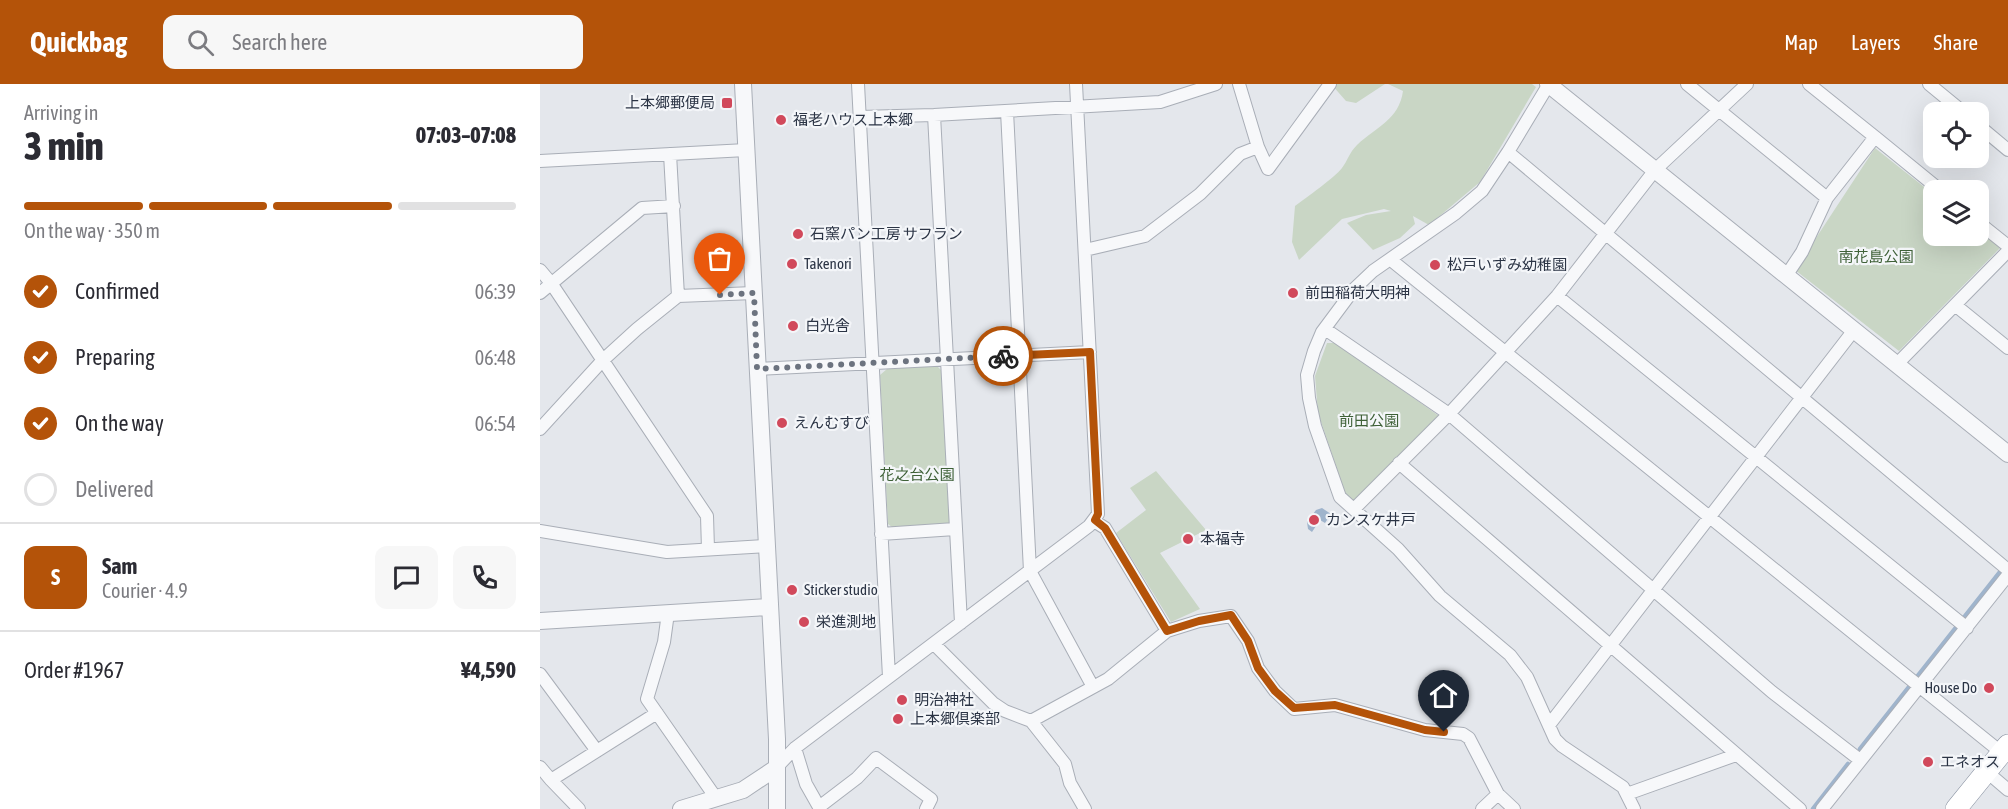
<!DOCTYPE html>
<meta charset="utf-8">
<style>
:root{--surface:#fff;--page:#f7f7f7;--text:#2b2b33;--muted:#7c7c81;--line:#e1e1e2;--accent:#b45309}
body{margin:0;font-family:"Asap Condensed","Noto Sans JP",sans-serif;background:var(--page);color:var(--text);height:100vh;display:flex;flex-direction:column;font-size:22px;white-space:nowrap}
*{box-sizing:border-box;margin:0}
p{font-size:20px;color:var(--muted)}
.icon{flex:none;width:33px;height:33px;fill:none;stroke:currentColor;stroke-width:2;stroke-linecap:round;stroke-linejoin:round}
.map{position:relative;flex:1;overflow:hidden}
.side{display:flex;flex-direction:column;background:var(--surface);width:540px}
.side>*{flex:none}
.controls{position:absolute;left:1383px;top:18px;display:grid;gap:12px}
.controls a{display:grid;place-items:center;width:66px;height:66px;border-radius:12px;background:var(--surface);box-shadow:0 6px 24px #0002;font-size:30px}
.pin{position:absolute;display:grid;place-items:center;width:51px;height:51px;color:#fff;margin:-62px -26px;border-radius:50% 50% 50% 0;rotate:-45deg;box-shadow:0 0 6px #0007}
.pin .icon{rotate:45deg}
.courier{position:absolute;display:grid;place-items:center;width:60px;height:60px;margin:-30px;border:4px solid #b45309;border-radius:50%;background:#fff;color:#222;box-shadow:0 2px 8px #0007}
.overview em{font-style:normal;font-weight:800}
.overview div{display:flex;flex-direction:column-reverse}
.overview{display:flex;align-items:center;justify-content:space-between;height:102px;padding:0 24px}
h1{font-size:39px;font-weight:800;line-height:45px}
.bar{display:grid;grid-template-columns:repeat(4,1fr);gap:9px 6px;align-content:center;height:72px;padding:0 24px}
.bar i{height:8px;border-radius:4px;background:var(--line)}
.bar .active{background:var(--accent)}
.bar p{grid-column:span 4}
.line{display:flex;align-items:center;gap:15px;padding:0 24px;border-top:2px solid var(--line)}
.line div{flex:1}
.round{display:grid;place-items:center;flex:none;width:63px;height:63px;border-radius:12px;background:var(--page)}
ol{padding:0 24px;list-style:none}
li{display:flex;align-items:center;gap:18px;height:66px}
li p{margin-inline-start:auto}
li .icon{padding:6px;border-radius:50%;background:var(--accent);color:#fff;stroke-width:4}
li:last-child{color:var(--muted)}
li i{width:33px;height:33px;border:3px solid var(--line);border-radius:50%}
header{display:flex;align-items:center;gap:36px;box-sizing:border-box;height:84px;padding:0 30px;background:var(--accent);color:#fff}
header strong{font-size:28px}
nav{display:flex;gap:33px;margin-inline-start:auto;font-size:21px}
.search{width:420px;height:54px;background:var(--page);display:flex;align-items:center;gap:15px;box-sizing:border-box;padding:0 21px;border-radius:12px;color:var(--muted);font-size:22px}
main{display:flex;flex:1;min-height:0}
.map>svg:first-child{display:block}
.green{fill:#c9d6c5}
.water{fill:#9fb4cc}
.lines{fill:none;stroke-linecap:round;stroke-linejoin:round}
.stream{stroke:#9fb4cc;stroke-width:4.5}
.minor-casing{stroke:#a9aeb7;stroke-width:14}
.tertiary-casing{stroke:#a9aeb7;stroke-width:18}
.trunk-casing{stroke:#8b94a3;stroke-width:22}
.minor{stroke:#f7f8fa;stroke-width:12}
.tertiary{stroke:#f7f8fa;stroke-width:16}
.trunk{stroke:#fff;stroke-width:21}
.done{stroke:#6c737f;stroke-width:6;stroke-dasharray:0 10.8}
.route{stroke:#b45309;stroke-width:8}
.poi-dot{fill:#d1495b;stroke:#f4f6f9;stroke-width:2}
.labels{text-anchor:middle;stroke-width:4.5;stroke-linejoin:round;paint-order:stroke}
.poi-label{font-size:15px;fill:#2b3445;stroke:#f4f6f9;text-anchor:start}
.park-label{font-size:15px;fill:#3f6138;stroke:#f4f6f9}
</style>
<header>
<strong>Quickbag</strong>
<div class="search"><svg class="icon" aria-label="search" viewBox="0 0 24 24"><circle cx="10" cy="10" r="6"/><path d="M15 15l6 6"/></svg>Search here</div>
<nav><a>Map</a><a>Layers</a><a>Share</a></nav>
</header>
<main>
<section class="side">
<div class="overview"><div><h1>3 min</h1><p>Arriving in</p></div><em>07:03–07:08</em></div>
<div class="bar"><i class="active"></i><i class="active"></i><i class="active"></i><i></i><p>On the way · 350 m</p></div>
<ol>
<li><svg class="icon" aria-label="check" viewBox="0 0 24 24"><path d="M5 12l5 5 9-10"/></svg>Confirmed<p>06:39</p></li>
<li><svg class="icon" aria-label="check" viewBox="0 0 24 24"><path d="M5 12l5 5 9-10"/></svg>Preparing<p>06:48</p></li>
<li><svg class="icon" aria-label="check" viewBox="0 0 24 24"><path d="M5 12l5 5 9-10"/></svg>On the way<p>06:54</p></li>
<li><i></i>Delivered</li>
</ol>
<div class="line" style="height:108px"><b class="round" style="background:var(--accent);color:#fff">S</b><div><b>Sam</b><p>Courier · 4.9</p></div><a class="round"><svg class="icon" aria-label="chat" viewBox="0 0 24 24"><path d="M4 5h16v11H9l-5 4z"/></svg></a><a class="round"><svg class="icon" aria-label="phone" viewBox="0 0 24 24"><path d="M5 4h4l2 5-3 2q2 4 5 5l2-3 5 2v4C11 20 4 13 5 4z"/></svg></a></div>
<div class="line" style="height:78px"><div>Order #1967</div><b>¥4,590</b></div>
</section>
<div class="map">
<svg width="1468" height="725" viewBox="0 0 1468 725">
<rect width="100%" height="100%" fill="#e4e7ec"/>
<path class="green" d="M791,0H845L816,19L806,17Z
M848,0H992L996,3L940,98L889,141L873,132L875,140L860,154L833,166L807,139L826,131L851,127L844,125L802,135L759,176L752,158L755,122C767,113 794,94 802,84C808,76 809,69 817,61C837,42 859,36 863,7Z
M1335,64L1393,110L1394,152H1438L1439,144L1462,162L1359,267L1255,186Z
M787,259H796L899,332L815,417L807,414L778,329L775,292Z
M397,282L403,288L411,437L407,443L356,446L348,440L340,291L347,285Z
M616,387L666,446L620,469L660,525L631,538L576,449L606,426L590,404Z"/>
<path class="water" d="M782,424L791,430L785,439L780,436L772,448L768,445L767,438L776,426Z"/>
<g class="lines">
<path class="stream" d="M1320,665L1464,483
M1273,725L1308,680"/>
<defs>
<path id="minor" d="M318,0L349,593
M699,0L718,63L728,85L790,0
M1009,0L968,68L942,107L916,129L833,187L814,205L782,248L774,267L767,291L769,314L775,342L800,413L858,465L900,512L970,571L987,593L1015,655L1022,662L1083,703L1094,725
M1147,0L1287,114
M1269,0L1335,53
M1389,0L1423,28
M467,27L490,487L553,603
M394,31L421,539
M320,33L394,31L620,18L676,0
M1438,41L1468,66
M968,68L1468,486
M0,77L206,66
M1438,138L1468,162
M545,166L605,152L660,110L700,70L718,63
M851,176L1462,669
M0,186L11,199L167,432L168,465
M1246,192L1262,168L1287,114L1335,53L1400,106
M0,209L102,124L134,122
M138,212L214,209
M1017,212L1427,544
M1415,221L1468,264
M785,245L909,330L1232,608L1320,676
M1357,280L1468,167
M217,285L550,268
M0,345L63,276L97,245L138,212L130,70
M859,379L1260,725
M814,425L909,330L1017,212L1115,86L1207,0
M554,437L565,444L627,547
M0,447L127,468L226,462
M341,450L415,445
M128,529L124,558L107,615L176,714
M394,560L453,619L465,627L491,637L568,595L627,547L659,537L691,532L708,557L718,584L735,607L754,625L795,621L885,646L923,650L929,654L958,710L974,725
M0,590L57,667
M491,637L525,680L530,699L545,725
M1009,641L1314,246
M255,664L266,700L279,723L317,694L336,674L391,715L386,725
M0,683L11,696L39,725
M236,684L255,664L549,442L558,430L536,0
M1447,688L1468,706
M11,696L117,629
M1087,710L1196,671
M942,725L958,710
M1282,725L1468,491"/>
<path id="tertiary" d="M203,0L237,655V725
M1008,0L1468,370
M0,537L229,523
M141,725L203,706L236,684"/>
<path id="trunk" d="M1416,725L1468,661"/>
</defs>
<use href="#minor" class="minor-casing"/>
<use href="#tertiary" class="tertiary-casing"/>
<use href="#trunk" class="trunk-casing"/>
<use href="#minor" class="minor"/>
<use href="#tertiary" class="tertiary"/>
<use href="#trunk" class="trunk"/>
</g>
<g class="lines">
<path class="done" d="M180,211L214,209L217,285L463,272"/>
<path class="route" d="M463,272L550,268L558,430L555,436L565,444L627,547L659,537L691,531L708,557L718,584L735,607L754,624L795,621L885,646L904,648"/>
</g>
<g class="poi-dot">
<rect x="181" y="13" width="12" height="12" rx="3"/>
<circle cx="241" cy="36" r="6"/>
<circle cx="258" cy="150" r="6"/>
<circle cx="252" cy="180" r="6"/>
<circle cx="895" cy="181" r="6"/>
<circle cx="753" cy="209" r="6"/>
<circle cx="253" cy="242" r="6"/>
<circle cx="242" cy="339" r="6"/>
<circle cx="774" cy="436" r="6"/>
<circle cx="648" cy="455" r="6"/>
<circle cx="252" cy="506" r="6"/>
<circle cx="264" cy="538" r="6"/>
<circle cx="1449" cy="604" r="6"/>
<circle cx="362" cy="616" r="6"/>
<circle cx="358" cy="635" r="6"/>
<circle cx="1388" cy="678" r="6"/>
</g>
<g class="labels">
<g class="poi-label">
<text x="175" y="24" text-anchor="end">上本郷郵便局</text>
<text x="253" y="41">福老ハウス上本郷</text>
<text x="270" y="155">石窯パン工房 サフラン</text>
<text x="264" y="185">Takenori</text>
<text x="907" y="186">松戸いずみ幼稚園</text>
<text x="765" y="214">前田稲荷大明神</text>
<text x="265" y="247">白光舎</text>
<text x="254" y="344">えんむすび</text>
<text x="786" y="441">カンスケ井戸</text>
<text x="660" y="460">本福寺</text>
<text x="264" y="511">Sticker studio</text>
<text x="276" y="543">栄進測地</text>
<text x="1437" y="609" text-anchor="end">House Do</text>
<text x="374" y="621">明治神社</text>
<text x="370" y="640">上本郷倶楽部</text>
<text x="1400" y="683">エネオス</text>
</g>
<g class="park-label">
<text x="1336" y="178">南花島公園</text>
<text x="829" y="342">前田公園</text>
<text x="377" y="396">花之台公園</text>
</g>
</g>
</svg>
<div class="controls">
<a><svg class="icon" aria-label="locate" viewBox="0 0 24 24"><circle cx="12" cy="12" r="6"/><path d="M12 2v4M12 18v4M2 12h4M18 12h4"/></svg></a>
<a><svg class="icon" aria-label="layers" viewBox="0 0 24 24"><path d="M12 4l9 5-9 5-9-5zM3 14l9 5 9-5"/></svg></a>
</div>
<div class="pin" style="left:180px;top:211px;background:#ea580c"><svg class="icon" aria-label="bag" viewBox="0 0 24 24"><path d="M5 8h14l-1 12H6zM9 8a3 3 0 0 1 6 0"/></svg></div>
<div class="pin" style="left:904px;top:648px;background:#1f2937"><svg class="icon" aria-label="home" viewBox="0 0 24 24"><path d="M3 11l9-7 9 7M6 9v11h12V9"/></svg></div>
<div class="courier" style="left:463px;top:272px"><svg class="icon" aria-label="bike" viewBox="0 0 24 24"><circle cx="6" cy="16" r="4"/><circle cx="18" cy="16" r="4"/><path d="M6 16l4-8h5l3 8M10 8l3 8H6M13 5h3"/></svg></div>
</div>
</main>
